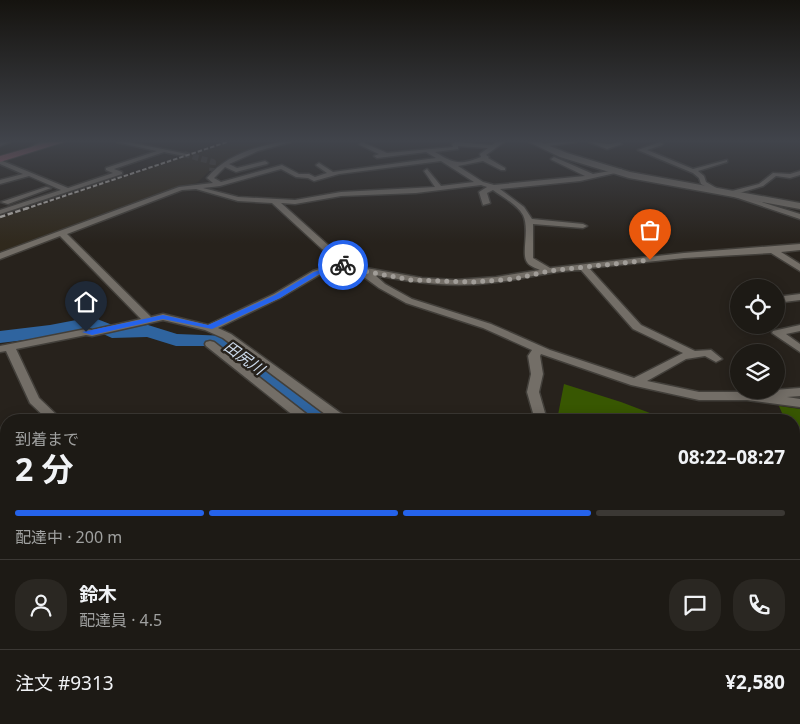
<!DOCTYPE html>
<html lang="ja">
<meta charset="utf-8">
<style>
:root{--surface:#1d1a15;--page:#2a2722;--text:#f1f3f6;--muted:#a0a1a0;--line:#3b3834;--accent:#2563eb}
body{margin:0;font-family:"Noto Sans","Noto Sans JP",sans-serif;background:var(--page);color:var(--text);height:100vh;display:flex;flex-direction:column;font-size:19px;white-space:nowrap}
*{box-sizing:border-box;margin:0}
p{font-size:16px;color:var(--muted)}
.icon{flex:none;width:28px;height:28px;fill:none;stroke:currentColor;stroke-width:2;stroke-linecap:round;stroke-linejoin:round}
.map{position:relative;flex:1;overflow:hidden}
.side{position:absolute;left:0px;top:414px;width:800px;height:311px;display:flex;flex-direction:column;background:var(--surface);border-radius:20px 20px 0 0;box-shadow:0 2px 12px #0003,0 0 0 1px var(--line)}
.side>*{flex:none}
.controls{position:absolute;left:730px;top:279px;display:grid;gap:10px}
.controls a{display:grid;place-items:center;width:55px;height:55px;border-radius:50%;background:var(--surface);box-shadow:0 2px 12px #0003,0 0 0 1px var(--line);font-size:25px}
.pin{position:absolute;display:grid;place-items:center;width:42px;height:42px;color:#fff;margin:-51px -21px;border-radius:50% 50% 50% 0;rotate:-45deg;box-shadow:0 0 5px #0007}
.pin .icon{rotate:45deg}
.courier{position:absolute;display:grid;place-items:center;width:50px;height:50px;margin:-25px;border:4px solid #2563eb;border-radius:50%;background:#fff;color:#222;box-shadow:0 1px 6px #0007}
.overview em{font-style:normal;font-weight:700}
.overview div{display:flex;flex-direction:column-reverse}
.overview{display:flex;align-items:center;justify-content:space-between;height:85px;padding:0 15px}
h1{font-size:32px;font-weight:700;line-height:38px}
.bar{display:grid;grid-template-columns:repeat(4,1fr);gap:8px 5px;align-content:center;height:60px;padding:0 15px}
.bar i{height:6px;border-radius:4px;background:var(--line)}
.bar .selected{background:var(--accent)}
.bar p{grid-column:span 4}
.line{display:flex;align-items:center;gap:12px;padding:0 15px;border-top:1px solid var(--line)}
.line div{flex:1}
.round{display:grid;place-items:center;flex:none;width:52px;height:52px;border-radius:20px;background:var(--page)}
.map>svg:first-child{display:block}
.built{fill:#30291d}
.forest{fill:#385702}
.lines{fill:none;stroke-linecap:round;stroke-linejoin:round}
.river{fill:#2f649f;fill-rule:evenodd}
.street-tunnel{stroke:#433e38;stroke-width:6;stroke-dasharray:6 3;stroke-linecap:butt}
.street-casing{stroke:#423f3a;stroke-width:3}
.secondary-casing{stroke:#423f3a;stroke-width:3}
.primary-casing{stroke:#423f3a;stroke-width:2}
.street{fill:#736e67;fill-rule:evenodd}
.secondary{fill:#736e67;fill-rule:evenodd}
.primary{fill:#a76071;fill-rule:evenodd}
.rail-far1{stroke:#b7b3ae;stroke-width:2;stroke-dasharray:4.5 2;stroke-linecap:butt}
.rail{stroke:#b7b3ae;stroke-width:2.5;stroke-dasharray:5.5 2.5;stroke-linecap:butt}
.route{fill:#2563eb}
.done{stroke:#a19d98;stroke-width:5;stroke-dasharray:0 9}
.labels{text-anchor:middle;stroke-width:5;stroke-linejoin:round;paint-order:stroke}
.water-label{font-size:15px;font-style:italic;fill:#cedced;stroke:#27221c}
</style>
<div class="map">
<svg width="800" height="724" viewBox="0 0 800 724">
<rect width="100%" height="100%" fill="#27221c"/>
<path class="built" d="M229,142H284L233,158L210,170L198,182L0,254V218Z"/>
<path class="forest" d="M564,384L621,402L663,418L682,420H557Z
M779,406L800,409V502L794,503V420H785Z"/>
<g class="lines">
<path class="river" d="M92,317L115,326L148,325L177,334L228,336L335,414L338,420H312L216,346H176L147,337L112,338L90,328L50,337L0,343V331L50,325Z
M800,501V523L794,524V502Z"/>
<path class="street-tunnel" d="M184,154L213,162L212,171"/>
<defs>
<path id="street" d="M0,142H10L0,146Z
M40,142H47L29,152L24,151Z
M116,142H128L187,154L184,156L164,152L114,169L122,172V174L0,214V210L61,190L29,176L0,184V180L23,174L0,164V160L68,188L113,173L106,170V168L157,151Z
M280,142H291L258,151L229,164L237,168L265,161L268,163L267,164L236,172L225,167L214,178L221,182L282,165L299,174H309L315,177L327,173L317,166L316,165L319,163L333,172L436,158L426,152L377,158L374,156L379,154L360,145L359,144L362,142L387,153L453,147L452,144L455,142L492,145L497,142H504L486,155L489,157L488,158L505,168V170H501L483,161L458,166L483,182L494,185L585,176L552,160L551,159L554,157L593,174L621,169L624,171L580,181L500,189L524,207L532,219L583,224L587,226L583,228L533,224V258L550,268L684,253L800,244V250L781,252L800,264V271L771,253L684,258L589,268L641,325L695,351L711,350L722,359L716,362L705,356L686,359L647,381L699,392H747L768,395L770,391L774,390L800,388V396L787,397L800,399V407L747,400H699L631,385L541,354L540,356L543,374L539,392L547,420H535L527,392L531,374L528,356L532,350L483,328L406,303L379,288L349,266L319,275L280,298L218,328L231,334L346,417L348,420H333L223,338L205,330L163,320L92,336L86,335L16,349L39,398L62,420H48L30,403L6,351L0,352V346L86,329L92,330L141,319L60,236L0,259V253L179,187L213,183L207,178C225,156 252,148 280,142ZM458,146L488,148L480,154L481,157C459,166 453,163 435,152L458,149ZM441,161L474,182L441,186L427,169L424,171L435,187L341,192L295,200L238,197L203,188L220,186L281,169L296,177L308,178L314,181L339,174ZM481,185L487,187L479,192L483,205L490,203L487,193L493,190C502,197 517,204 523,215C530,229 521,254 527,262C529,266 536,268 540,270L496,277L455,280L422,278L366,268L328,245L281,203L295,204L341,196L416,193ZM196,189L238,201L272,203L322,249L343,262L313,271L274,294L208,325L163,314L151,317L67,234L182,190ZM581,270L633,329L683,353L634,378L550,350L491,324L412,299L385,284L375,275C416,283 455,288 497,282C525,279 553,270 581,270Z
M555,142H576L541,147L538,145Z
M589,142C602,142 606,146 619,142L622,144L607,149Z
M660,142L663,144L662,145L647,150L693,169L727,160V162L698,171L704,176L706,182L718,189V191H714L701,184L699,178L693,173L638,150Z
M800,171V175L790,178L776,176L763,186L736,194L800,214V219L726,194L728,192L759,184L773,173L790,174Z
M46,187L51,188L8,204L1,202Z
M800,294V300L776,303V297Z
M800,325V331L786,334L800,344V352L772,333L773,331Z
M210,341L214,342L314,420H299L206,346L205,344L206,342Z
M6,473V485L0,488V476Z
M794,516H800V528L794,529Z
M434,719H454L456,724H436Z
M604,719H628L630,724H606Z"/>
<path id="secondary" d="M529,142H540L567,153L630,172L800,203V209L629,178L560,157Z
M0,446L6,448V474L0,472Z
M108,719H137L140,724H110Z"/>
<path id="primary" d="M49,142H64L0,162V156Z"/>
</defs>
<use href="#street" class="street-casing"/>
<use href="#secondary" class="secondary-casing"/>
<use href="#primary" class="primary-casing"/>
<use href="#street" class="street"/>
<use href="#secondary" class="secondary"/>
<use href="#primary" class="primary"/>
<path class="rail-far1" d="M25,209L227,142"/>
<path class="rail" d="M0,217L28,208"/>
</g>
<linearGradient id="sky" x2="0" y2="1"><stop stop-color="#15130f"/><stop offset="0.58" stop-color="#41444b"/><stop offset="1" stop-color="#41444b" stop-opacity="0"/></linearGradient>
<rect width="800" height="243" fill="url(#sky)"/>
<path class="route" d="M343,263L345,266L319,274L280,298L212,329L163,319L92,335L82,332L163,315L208,325L275,295L314,272Z"/>
<g class="lines">
<path class="done" d="M343,265L351,262L364,271L411,280L473,282L514,279L549,271L650,260"/>
</g>
<g class="labels">
<g class="water-label">
<text transform="translate(244 358) rotate(36)" y="5">田尻川</text>
</g>
</g>
</svg>
<div class="controls">
<a><svg class="icon" aria-label="locate" viewBox="0 0 24 24"><circle cx="12" cy="12" r="6"/><path d="M12 2v4M12 18v4M2 12h4M18 12h4"/></svg></a>
<a><svg class="icon" aria-label="layers" viewBox="0 0 24 24"><path d="M12 4l9 5-9 5-9-5zM3 14l9 5 9-5"/></svg></a>
</div>
<div class="pin" style="left:650px;top:260px;background:#ea580c"><svg class="icon" aria-label="bag" viewBox="0 0 24 24"><path d="M5 8h14l-1 12H6zM9 8a3 3 0 0 1 6 0"/></svg></div>
<div class="pin" style="left:86px;top:332px;background:#1f2937"><svg class="icon" aria-label="home" viewBox="0 0 24 24"><path d="M3 11l9-7 9 7M6 9v11h12V9"/></svg></div>
<div class="courier" style="left:343px;top:265px"><svg class="icon" aria-label="bike" viewBox="0 0 24 24"><circle cx="6" cy="16" r="4"/><circle cx="18" cy="16" r="4"/><path d="M6 16l4-8h5l3 8M10 8l3 8H6M13 5h3"/></svg></div>
<section class="side">
<div class="overview"><div><h1>2 分</h1><p>到着まで</p></div><em>08:22–08:27</em></div>
<div class="bar"><i class="selected"></i><i class="selected"></i><i class="selected"></i><i></i><p>配達中 · 200 m</p></div>
<div class="line" style="height:90px"><a class="round"><svg class="icon" aria-label="person" viewBox="0 0 24 24"><circle cx="12" cy="8" r="4"/><path d="M4 21q1-7 8-7t8 7"/></svg></a><div><b>鈴木</b><p>配達員 · 4.5</p></div><a class="round"><svg class="icon" aria-label="chat" viewBox="0 0 24 24"><path d="M4 5h16v11H9l-5 4z"/></svg></a><a class="round"><svg class="icon" aria-label="phone" viewBox="0 0 24 24"><path d="M5 4h4l2 5-3 2q2 4 5 5l2-3 5 2v4C11 20 4 13 5 4z"/></svg></a></div>
<div class="line" style="height:65px"><div>注文 #9313</div><b>¥2,580</b></div>
</section>
</div>
